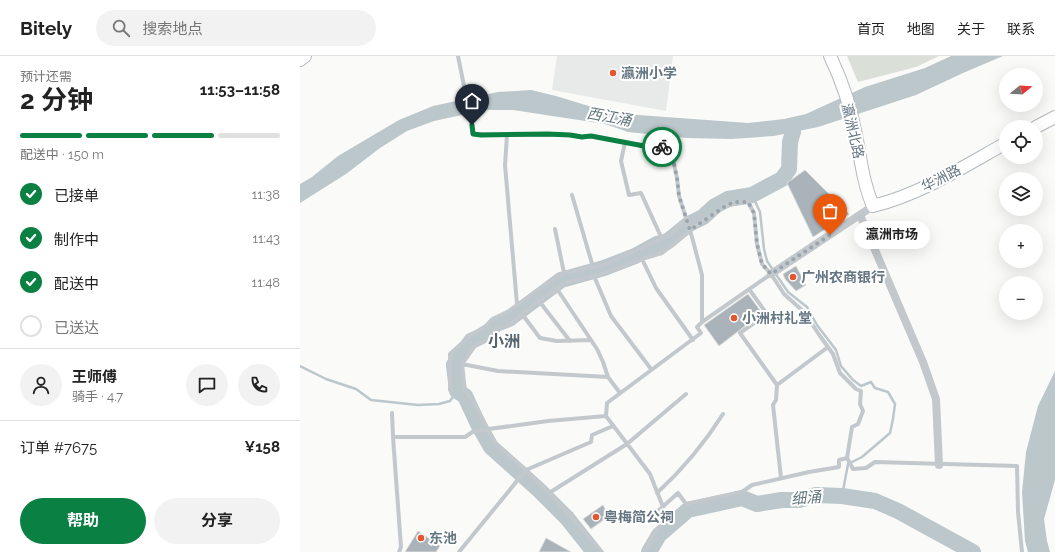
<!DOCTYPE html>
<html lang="zh">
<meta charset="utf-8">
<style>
:root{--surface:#fff;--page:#f2f2f2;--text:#222;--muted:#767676;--line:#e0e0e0;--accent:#0b8043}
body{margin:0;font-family:Raleway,"Noto Sans SC",sans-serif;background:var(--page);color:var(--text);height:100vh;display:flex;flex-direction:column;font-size:15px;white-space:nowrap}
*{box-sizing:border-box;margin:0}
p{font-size:13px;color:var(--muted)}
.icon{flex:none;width:22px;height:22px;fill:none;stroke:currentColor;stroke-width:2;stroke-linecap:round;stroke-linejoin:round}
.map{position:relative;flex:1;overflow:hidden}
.sheet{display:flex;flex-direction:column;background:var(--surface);width:300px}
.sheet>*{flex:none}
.needle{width:26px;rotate:72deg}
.tools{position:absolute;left:699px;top:12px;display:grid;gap:8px}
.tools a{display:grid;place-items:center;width:44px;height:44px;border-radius:50%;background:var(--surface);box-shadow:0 4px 16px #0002;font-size:20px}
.pin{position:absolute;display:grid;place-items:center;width:34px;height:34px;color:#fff;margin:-41px -17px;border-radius:50% 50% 50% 0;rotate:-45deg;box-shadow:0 0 4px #0007}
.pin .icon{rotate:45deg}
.courier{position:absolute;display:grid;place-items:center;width:40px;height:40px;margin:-20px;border:3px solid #0b8043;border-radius:50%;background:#fff;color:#222;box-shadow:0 1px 5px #0007}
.bubble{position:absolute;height:28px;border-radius:14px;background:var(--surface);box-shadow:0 4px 16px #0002;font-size:13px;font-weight:700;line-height:28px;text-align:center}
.head em{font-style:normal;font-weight:700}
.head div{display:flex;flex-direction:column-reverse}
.head{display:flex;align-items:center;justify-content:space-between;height:68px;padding:0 20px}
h1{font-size:26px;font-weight:700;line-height:30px}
.bar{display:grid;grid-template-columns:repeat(4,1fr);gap:6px 4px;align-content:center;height:48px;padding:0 20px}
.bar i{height:5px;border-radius:3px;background:var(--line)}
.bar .selected{background:var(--accent)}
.bar p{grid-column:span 4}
.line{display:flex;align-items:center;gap:10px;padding:0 20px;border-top:1px solid var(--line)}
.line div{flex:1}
.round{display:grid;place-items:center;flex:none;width:42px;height:42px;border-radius:21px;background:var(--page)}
ol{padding:0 20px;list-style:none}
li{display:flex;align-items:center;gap:12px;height:44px}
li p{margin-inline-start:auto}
li .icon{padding:4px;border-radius:50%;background:var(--accent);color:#fff;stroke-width:4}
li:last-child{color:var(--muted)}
li i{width:22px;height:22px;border:2px solid var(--line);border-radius:50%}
.primary-button{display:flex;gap:8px;margin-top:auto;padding:8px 20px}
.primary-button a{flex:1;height:46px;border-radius:24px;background:var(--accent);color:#fff;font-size:16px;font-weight:700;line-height:46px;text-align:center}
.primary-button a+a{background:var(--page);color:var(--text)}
header{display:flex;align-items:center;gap:24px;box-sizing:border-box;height:56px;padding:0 20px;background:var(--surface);border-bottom:1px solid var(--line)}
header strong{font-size:19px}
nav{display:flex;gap:22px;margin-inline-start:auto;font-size:14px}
.search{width:280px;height:36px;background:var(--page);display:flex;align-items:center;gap:10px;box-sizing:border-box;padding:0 14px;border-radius:22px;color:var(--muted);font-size:15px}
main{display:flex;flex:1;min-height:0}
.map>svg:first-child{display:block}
.built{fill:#e8e9e9}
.green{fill:#dadfd7}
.water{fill:#bbc7cb}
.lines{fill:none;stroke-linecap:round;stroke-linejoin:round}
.stream{stroke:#bbc7cb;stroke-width:2.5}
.river{stroke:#bbc7cb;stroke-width:16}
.building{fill:#aab3b9;stroke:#dcdcda}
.secondary-casing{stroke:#b3babf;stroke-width:14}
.lane{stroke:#c3c8cc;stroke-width:4}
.street{stroke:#c3c8cc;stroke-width:8}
.secondary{stroke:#fff;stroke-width:12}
.done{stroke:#99a4ac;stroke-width:4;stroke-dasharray:0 7.2}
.route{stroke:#0b8043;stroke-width:5}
.poi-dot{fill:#e4572e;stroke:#fff;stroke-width:1.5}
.labels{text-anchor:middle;stroke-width:4;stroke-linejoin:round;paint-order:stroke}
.poi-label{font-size:14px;font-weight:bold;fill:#657683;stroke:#fff;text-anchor:start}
.street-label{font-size:14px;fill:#657683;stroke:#fff}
.water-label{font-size:15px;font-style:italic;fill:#60757c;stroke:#fff}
.quarter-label{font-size:16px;font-weight:bold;fill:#57646e;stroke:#fff}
</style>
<header>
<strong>Bitely</strong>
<div class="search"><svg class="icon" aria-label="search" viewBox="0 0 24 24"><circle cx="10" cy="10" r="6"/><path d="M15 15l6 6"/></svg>搜索地点</div>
<nav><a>首页</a><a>地图</a><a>关于</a><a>联系</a></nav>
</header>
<main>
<section class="sheet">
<div class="head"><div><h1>2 分钟</h1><p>预计还需</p></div><em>11:53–11:58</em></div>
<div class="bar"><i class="selected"></i><i class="selected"></i><i class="selected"></i><i></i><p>配送中 · 150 m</p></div>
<ol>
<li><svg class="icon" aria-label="check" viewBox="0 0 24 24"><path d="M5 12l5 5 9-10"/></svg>已接单<p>11:38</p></li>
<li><svg class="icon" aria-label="check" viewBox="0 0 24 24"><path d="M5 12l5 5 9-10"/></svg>制作中<p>11:43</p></li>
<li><svg class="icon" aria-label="check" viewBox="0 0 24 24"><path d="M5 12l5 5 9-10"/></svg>配送中<p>11:48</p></li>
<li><i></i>已送达</li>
</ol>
<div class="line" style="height:72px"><a class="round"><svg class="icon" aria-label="person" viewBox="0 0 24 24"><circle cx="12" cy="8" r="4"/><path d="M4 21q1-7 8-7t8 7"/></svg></a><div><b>王师傅</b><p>骑手 · 4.7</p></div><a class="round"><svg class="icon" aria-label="chat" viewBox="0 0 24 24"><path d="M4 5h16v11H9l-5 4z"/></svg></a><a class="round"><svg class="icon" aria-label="phone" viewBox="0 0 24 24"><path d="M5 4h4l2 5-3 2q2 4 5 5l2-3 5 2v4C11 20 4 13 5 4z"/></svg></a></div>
<div class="line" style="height:52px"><div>订单 #7675</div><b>¥158</b></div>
<div class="primary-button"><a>帮助</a><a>分享</a></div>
</section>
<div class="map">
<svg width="755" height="496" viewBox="0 0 755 496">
<rect width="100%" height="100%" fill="#fafaf8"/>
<path class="built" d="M257,0H373L366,55L252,34Z"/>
<path class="green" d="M547,0H639L616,11L558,26Z"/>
<path class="water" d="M651,0H703L663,17L616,39L518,71L474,80L432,83L387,82L328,76L305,68L213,54H185L134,65L107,75L80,92L46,118L0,147V128L12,121L38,100L99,64L133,50L198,36L231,34L256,40L282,48L296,52H309L324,58L448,67L484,63L506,58L565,31L625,12Z
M755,315V424L744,463L747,485L750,496H728L725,485L722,436L726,396L738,350Z"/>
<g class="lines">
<path class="stream" d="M452,139L460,156L464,193L467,205L488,236L507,251L517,269L536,294L541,310L553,324L561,330L571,326L575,332L588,336L595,348L593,363L590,377L562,401L548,408L542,440
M0,310L26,323L56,333L71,344L118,349L139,348L150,345L157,335"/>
<path class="river" d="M294,496L267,462L239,434L191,391L179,370L165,340L157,335L154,309L171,285L188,277L196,268L209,263L261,224L304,212L335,200L357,188L368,185L389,168L403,161L415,150L428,143L452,139L482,123L489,113L490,86L493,76
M349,496L359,479L388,454L442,442L457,448L482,444H499L516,439L542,440L575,445L598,455L673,496"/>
</g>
<path class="building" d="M505,114L549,158L513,181L487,127Z
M496,210L506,229L496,235L485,223L483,218Z
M448,238L462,257L419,290L404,269Z
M303,449L309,460L291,473L283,463Z
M118,475L140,490L136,496H105Z
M246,482L271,496H239Z"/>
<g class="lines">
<defs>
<path id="secondary" d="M530,0C542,25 551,52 556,79C561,104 563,127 573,150C621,138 663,111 706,87
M0,4L5,0
M736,71L755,61"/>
</defs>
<use href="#secondary" class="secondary-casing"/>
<path class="lane" d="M207,79L205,109L217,248
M325,86L321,105L329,139L341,137L362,183
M272,139L293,211
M255,173L264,217
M342,203L356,232L393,284
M294,220L311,260L351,313
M257,233L297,293L303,306L308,321L320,337
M449,233L467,258L440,277L477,329
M239,245L270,285
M222,258L240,282L257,285L291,284
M402,266L471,218
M162,308L198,315L308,321
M150,334V298L170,280L186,270L193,263L209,255L246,228L264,217L303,209L368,180L387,163
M92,357L93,381
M306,360L350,418L363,451
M547,402L553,413L566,412L575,406L717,410L718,456L722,496
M481,422L473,349L476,344L477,329L528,291
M249,437L327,388L386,338
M357,437C382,414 404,388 423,358
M99,496L101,491L93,381H165L174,375L248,365L306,360L307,347L401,277L397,271L402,266V219L392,181L379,140L377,122L370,89L361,91L344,90L291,80L282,81L270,79H207L173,78L170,60L158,0
M159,496L226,414L291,386L292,379L313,370
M302,496L257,445L226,414L195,387L173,345L165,335L162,308L173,291L189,283L196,272L209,269L239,245L265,227L302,218L342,203L362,197L374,188L390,174L424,151L435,147L448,146L454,157L457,188L462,208L471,218L484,238L504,256L520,280L533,298L540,317L556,333L561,335L560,348L563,355L558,368L552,371L547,402L539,404V411L509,416L452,429L442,436L386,448L378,437L359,454L365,464L355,476L344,496"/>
<path class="street" d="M560,159L623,306L636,343L639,409
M471,218L573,150"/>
<use href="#secondary" class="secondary"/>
</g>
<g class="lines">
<path class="done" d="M362,91L370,89L377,122L379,140L390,174L424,151L434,146H448L454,157L457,188L462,208L471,218L530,179"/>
<path class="route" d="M172,69L173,78L181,79L248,78L270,79L282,81L291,80L344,90L362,91"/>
</g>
<g class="poi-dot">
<circle cx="313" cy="17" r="4"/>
<circle cx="493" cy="221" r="4"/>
<circle cx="434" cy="262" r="4"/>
<circle cx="296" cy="461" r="4"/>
<circle cx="121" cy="482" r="4"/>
</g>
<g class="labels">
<g class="poi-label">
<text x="321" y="22">瀛洲小学</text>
<text x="501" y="226">广州农商银行</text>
<text x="442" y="267">小洲村礼堂</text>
<text x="304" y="466">粤梅简公祠</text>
<text x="129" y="487">东池</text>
</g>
<g class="street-label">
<text transform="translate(553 75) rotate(77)" y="5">瀛洲北路</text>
<text transform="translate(641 122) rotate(-27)" y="5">华洲路</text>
</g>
<g class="water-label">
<text transform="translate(309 61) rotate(10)" y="5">西江涌</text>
<text transform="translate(506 442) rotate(-5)" y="5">细涌</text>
</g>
<g class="quarter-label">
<text x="204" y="291">小洲</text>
</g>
</g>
</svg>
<div class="tools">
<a><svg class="needle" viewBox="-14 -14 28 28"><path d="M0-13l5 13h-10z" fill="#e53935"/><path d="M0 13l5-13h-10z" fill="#767676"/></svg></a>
<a><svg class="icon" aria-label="locate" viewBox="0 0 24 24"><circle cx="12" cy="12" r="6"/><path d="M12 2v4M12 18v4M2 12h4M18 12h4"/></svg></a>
<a><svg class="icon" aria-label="layers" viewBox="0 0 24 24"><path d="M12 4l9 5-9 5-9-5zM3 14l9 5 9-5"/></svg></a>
<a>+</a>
<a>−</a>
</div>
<div class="pin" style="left:530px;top:179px;background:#ea580c"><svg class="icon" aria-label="bag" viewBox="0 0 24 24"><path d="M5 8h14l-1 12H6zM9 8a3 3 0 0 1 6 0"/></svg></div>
<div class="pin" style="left:172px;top:69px;background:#1f2937"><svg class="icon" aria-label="home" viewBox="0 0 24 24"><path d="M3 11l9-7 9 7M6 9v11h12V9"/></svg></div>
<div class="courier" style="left:362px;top:91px"><svg class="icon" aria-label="bike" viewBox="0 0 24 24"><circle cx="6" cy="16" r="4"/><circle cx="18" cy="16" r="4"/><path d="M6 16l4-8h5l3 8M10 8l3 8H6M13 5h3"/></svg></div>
<div class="bubble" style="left:554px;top:165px;width:76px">瀛洲市场</div>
</div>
</main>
